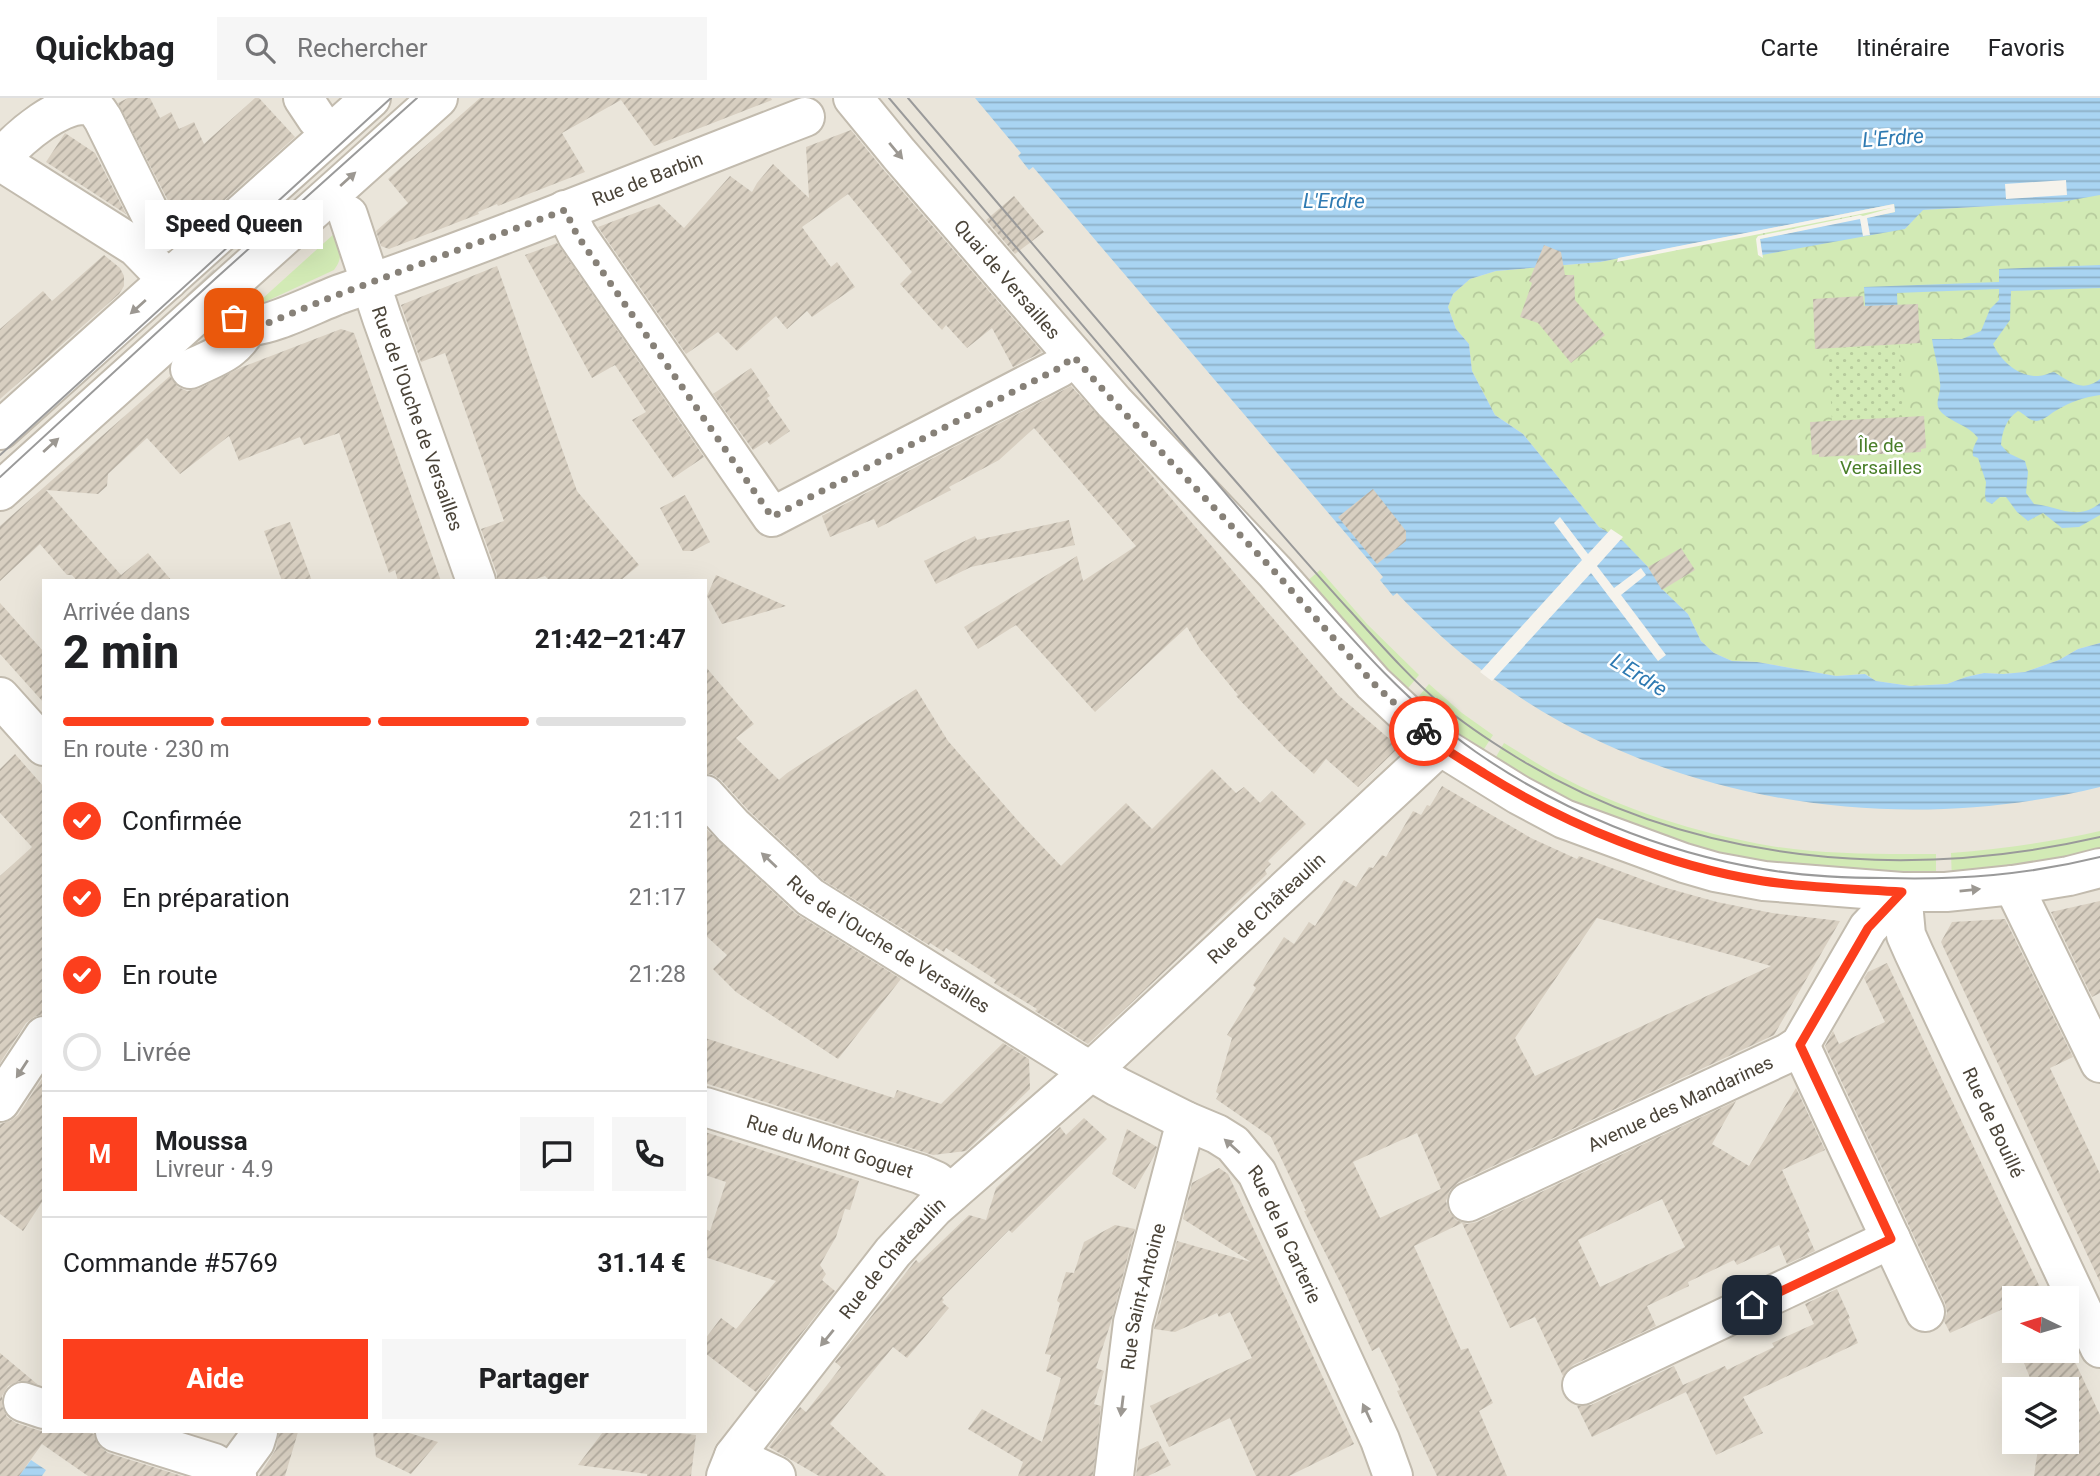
<!DOCTYPE html>
<html lang="fr">
<meta charset="utf-8">
<style>
:root{--surface:#fff;--page:#f6f6f6;--text:#202124;--muted:#757577;--line:#e0e0e0;--accent:#fc3f1d}
body{margin:0;font-family:Roboto,sans-serif;background:var(--page);color:var(--text);height:100vh;display:flex;flex-direction:column;font-size:26px;white-space:nowrap}
*{box-sizing:border-box;margin:0}
p{font-size:23px;color:var(--muted)}
.icon{flex:none;width:38px;height:38px;fill:none;stroke:currentColor;stroke-width:2;stroke-linecap:round;stroke-linejoin:round}
.map{position:relative;flex:1;overflow:hidden}
.panel{position:absolute;left:42px;top:481px;width:665px;height:854px;display:flex;flex-direction:column;background:var(--surface);border-radius:0px;box-shadow:0 7px 28px #0002}
.panel>*{flex:none}
.needle{width:46px;rotate:275deg}
.controls{position:absolute;left:2002px;top:1188px;display:grid;gap:14px}
.controls a{display:grid;place-items:center;width:77px;height:77px;border-radius:0px;background:var(--surface);box-shadow:0 7px 28px #0002;font-size:35px}
.pin{position:absolute;display:grid;place-items:center;width:60px;height:60px;color:#fff;margin:-30px;border-radius:14px;box-shadow:0 4px 10px #0006}
.courier{position:absolute;display:grid;place-items:center;width:70px;height:70px;margin:-35px;border:5px solid #fc3f1d;border-radius:50%;background:#fff;color:#222;box-shadow:0 2px 9px #0007}
.bubble{position:absolute;height:49px;border-radius:0px;background:var(--surface);box-shadow:0 7px 28px #0002;font-size:23px;font-weight:800;line-height:49px;text-align:center}
.overview em{font-style:normal;font-weight:800}
.overview div{display:flex;flex-direction:column-reverse}
.overview{display:flex;align-items:center;justify-content:space-between;height:119px;padding:0 21px}
h1{font-size:46px;font-weight:800;line-height:52px}
.bar{display:grid;grid-template-columns:repeat(4,1fr);gap:10px 7px;align-content:center;height:84px;padding:0 21px}
.bar i{height:9px;border-radius:5px;background:var(--line)}
.bar .on{background:var(--accent)}
.bar p{grid-column:span 4}
.line{display:flex;align-items:center;gap:18px;padding:0 21px;border-top:2px solid var(--line)}
.line div{flex:1}
.round{display:grid;place-items:center;flex:none;width:74px;height:74px;border-radius:0px;background:var(--page)}
ol{padding:0 21px;list-style:none}
li{display:flex;align-items:center;gap:21px;height:77px}
li p{margin-inline-start:auto}
li .icon{padding:7px;border-radius:50%;background:var(--accent);color:#fff;stroke-width:4}
li:last-child{color:var(--muted)}
li i{width:38px;height:38px;border:4px solid var(--line);border-radius:50%}
.cta{display:flex;gap:14px;margin-top:auto;padding:14px 21px}
.cta a{flex:1;height:80px;border-radius:0px;background:var(--accent);color:#fff;font-size:28px;font-weight:800;line-height:80px;text-align:center}
.cta a+a{background:var(--page);color:var(--text)}
header{display:flex;align-items:center;gap:42px;box-sizing:border-box;height:98px;padding:0 35px;background:var(--surface);border-bottom:2px solid var(--line)}
header strong{font-size:33px}
nav{display:flex;gap:38px;margin-inline-start:auto;font-size:24px}
.search{width:490px;height:63px;background:var(--page);display:flex;align-items:center;gap:18px;box-sizing:border-box;padding:0 24px;border-radius:0px;color:var(--muted);font-size:26px}
.map>svg:first-child{display:block}
.residential{fill:#eae5da;fill-rule:evenodd}
.grass{fill:#d2eab5}
.park{fill:url(#park-crowns)}
.garden{fill:url(#garden-dots)}
.water{fill:url(#water-rules)}
.pier{fill:#f6f3ec}
.building{fill:url(#building-hatch);fill-rule:evenodd}
.lines{fill:none;stroke-linecap:round;stroke-linejoin:round}
.minor-tunnel{stroke:#d4d0c8;stroke-width:38;stroke-dasharray:38 19;stroke-linecap:butt}
.minor-casing{stroke:#c2bbae;stroke-width:42}
.minor{stroke:#fff;stroke-width:38}
.tram{stroke:#9a9a9a;stroke-width:2}
.oneway{fill:#9c9892}
.done{stroke:#878178;stroke-width:7;stroke-dasharray:0 12.6}
.route{stroke:#fc3f1d;stroke-width:9}
.labels{text-anchor:middle;stroke-width:5;stroke-linejoin:round;paint-order:stroke}
.street-label{font-size:19px;fill:#4b4439;stroke:#fff}
.park-label{font-size:19px;fill:#4a7f2a;stroke:#fff}
.water-label{font-size:21px;font-style:italic;fill:#2e7ab2;stroke:#fff}
</style>
<header>
<strong>Quickbag</strong>
<div class="search"><svg class="icon" aria-label="search" viewBox="0 0 24 24"><circle cx="10" cy="10" r="6"/><path d="M15 15l6 6"/></svg>Rechercher</div>
<nav><a>Carte</a><a>Itinéraire</a><a>Favoris</a></nav>
</header>
<div class="map">
<svg width="2100" height="1378" viewBox="0 0 2100 1378">
<defs>
<pattern id="park-crowns" width="20" height="18" patternUnits="userSpaceOnUse" patternTransform="scale(1.75)"><rect width="20" height="18" fill="#d2eab5"/><path d="M2 6a3 3 0 1 1 6 0M12 15a3 3 0 1 1 6 0" fill="none" stroke="#b6ca9c"/></pattern>
<pattern id="garden-dots" width="8" height="8" patternUnits="userSpaceOnUse" patternTransform="scale(1.75)"><rect width="8" height="8" fill="#d2eab5"/><path d="M2 2h.1M6 6h.1" fill="none" stroke="#b6ca9c" stroke-width="1.8" stroke-linecap="round"/></pattern>
<pattern id="water-rules" width="6" height="5" patternUnits="userSpaceOnUse" patternTransform="scale(1.75)"><rect width="6" height="5" fill="#a9d4f2"/><path d="M0 2.5h6" fill="none" stroke="#8caec5"/></pattern>
<pattern id="building-hatch" width="6" height="6" patternUnits="userSpaceOnUse" patternTransform="scale(1.75)"><rect width="6" height="6" fill="#d8cfc1"/><path d="M-1 1l2-2M0 6l6-6M5 7l2-2" fill="none" stroke="#b1aa9e"/></pattern>
</defs>
<rect width="100%" height="100%" fill="#f6f3ec"/>
<path class="residential" d="M0,0H2100V1378H0ZM44,483H705V1334H44ZM2014,1200H2067V1253H2014ZM2014,1292H2067V1344H2014Z"/>
<path class="grass" d="M335,135C340,150 344,159 334,172L252,210Z
M1320,472L1367,526L1419,577L1399,601L1298,491Z
M1429,586L1462,615L1493,637L1477,662L1409,610Z
M1504,645C1521,655 1537,666 1554,675C1621,711 1696,735 1771,748C1825,757 1882,756 1936,756V786L1723,769L1489,671Z
M2100,733V764L1952,785L1951,755C2002,751 2051,744 2100,733Z"/>
<path class="park" d="M2093,97H2100V545L2078,551L2059,562L2025,574L2003,576L1984,575L1966,579L1947,586L1911,588L1876,583L1865,576L1836,578L1757,564L1732,563L1714,555L1701,543L1688,516L1663,492L1648,469L1622,443L1599,429L1523,336L1495,317L1472,273L1469,246L1456,231L1448,209L1453,196L1470,181L1496,173L1600,164L1894,106L1905,131L1922,112L2061,104Z"/>
<path class="garden" d="M1900,247L1903,319L1832,323L1828,250Z"/>
<path class="water" d="M975,0H2100V97L2061,104L1923,112L1905,131L1762,157L1760,141L1861,120L1863,137H1869L1866,120L1895,114L1894,106L1600,164L1496,173L1470,181L1453,196L1448,209L1456,231L1469,246L1472,273L1495,317L1523,336L1599,429L1623,443L1648,469L1663,492L1688,516L1701,543L1714,555L1732,563L1757,564L1836,578L1865,576L1876,583L1911,588L1947,586L1966,579L1984,575L2003,576L2025,574L2059,562L2078,551L2100,545V689C1920,733 1723,713 1559,623C1502,592 1442,543 1397,495L1393,498L1380,482L1383,479L1033,69L1029,72L1018,58L1021,55Z
M2100,167V190L2011,193L2010,222L1993,246C2000,262 2018,279 2038,278C2044,278 2048,275 2054,274C2071,284 2082,295 2100,281V297C2085,299 2070,304 2057,312C2051,315 2045,322 2037,323C2029,323 2025,316 2018,313C2006,321 2002,334 2001,347L2008,355L2025,363L2028,374L2026,395L2034,406C2058,408 2077,424 2100,405V417L2079,429L2062,430L2043,415L2028,423L2017,414L2006,399H2000L1992,406L1986,403L1985,397L1986,384L1978,360L1973,358C1972,350 1975,347 1978,340C1968,327 1953,325 1942,315C1932,306 1942,295 1940,285C1939,270 1934,256 1932,241H1962L1981,233L1990,211L1999,202V191L1897,195L1898,224L1866,225L1864,189L1999,184V171Z
M31,1362L46,1372L42,1378H19Z"/>
<path class="pier" d="M2066,82L2067,97L2006,101L2005,86Z
M1894,106L1895,114L1867,120L1870,137L1863,138L1860,121L1760,141L1763,160L1758,157L1756,141L1758,138L1860,117L1863,118L1891,110L1617,164L1618,160Z
M1560,419L1588,456L1611,431L1623,439L1597,468L1614,490L1641,470L1643,473L1646,477L1621,497L1666,557L1658,563L1591,475L1492,583L1480,574L1582,462L1554,425Z"/>
<path class="building" d="M128,0H150L160,20L171,14L179,31L194,24L204,46L255,0H259L295,39L181,141L180,126L118,5Z
M480,0H771L772,2L654,48L621,2L562,35L585,74L498,108L497,106L478,114L479,116L389,151L381,148L376,133L408,105L388,81Z
M851,32L882,70L1042,254L1013,269L992,230L967,250L946,227L942,232L900,186L912,174L848,96L802,129L831,169L837,164L855,189L812,219L807,213L787,231L776,218L737,253L718,234L686,256L598,129L659,106L684,130L730,78L752,94L757,85L773,66L809,100L806,49Z
M65,35L95,55L126,116L46,64Z
M1014,98L1044,134L1015,156L986,122Z
M557,145L704,359L673,380L632,322L646,314L615,267L592,280L525,157Z
M1544,147L1561,154L1565,177H1574L1575,202L1605,237L1571,265L1538,225L1520,219L1532,185L1529,183Z
M104,157L120,170L124,178V188L119,196L0,301V231L43,193L52,203Z
M497,168L577,393L639,467L620,483H550L545,478L530,483H497V476L481,431L504,423L445,255L421,264L401,207Z
M1863,198L1864,208L1918,206L1920,245L1815,251L1813,201Z
M341,231L354,235L441,483H398L395,472L389,475L339,335L304,347L300,339L239,363L229,338L180,376L147,340L108,376L107,388L98,396L46,392L121,477L148,455L172,483H77L72,477H67L40,446L0,483V428L170,278L178,289L187,293L198,291L240,270Z
M751,270L770,298L767,300L790,333L770,347L767,343L753,352L713,296Z
M1071,288L1131,353L1338,597L1399,649L1358,689L1326,661L1314,676L1286,651L1236,598L1238,597L1200,551L1187,529L1095,614L1016,527L978,551L964,529L1077,458L1083,483L1136,448L1034,330L999,362L949,389L951,392L878,430L874,421L830,439L822,418Z
M1924,318L1926,350L1921,351V354L1819,359V356L1812,357L1810,324Z
M1373,391L1406,433V443L1377,466L1338,419Z
M685,397L710,444L693,453H683L660,410Z
M1069,422L1075,447L971,469L936,486L924,463L975,438L977,442Z
M290,424L312,483H282L264,433Z
M1681,450L1695,472L1662,492L1648,469Z
M716,477L786,508L722,526L707,498Z
M0,505L44,554V605L0,556Z
M705,568L754,626L736,640L779,682L787,675L916,591L948,643L1019,724L1061,768L1126,705L1152,731L1212,671L1236,695L1244,689L1260,705L1272,693L1306,726L1268,763L1271,766L1265,772L1267,776L1088,946L1035,913L1037,911L994,885L996,882L946,850L944,854L930,845L929,847L823,782L749,713L721,682L712,676H705Z
M15,656L44,689V916L34,919L26,925L0,965V778L32,749L0,715V671Z
M1442,688L1531,740L1577,761L1579,758L1663,789L1717,804L1772,815L1840,823L1774,937L1459,1084L1450,1092L1446,1103L1449,1114L1456,1122L1467,1126L1477,1124L1736,1003L1712,1046L1749,1068L1796,990L1825,1052L1782,1072L1810,1134L1807,1135L1815,1153L1787,1166L1779,1147L1737,1167L1734,1162L1688,1184L1689,1188L1647,1208L1656,1228L1573,1267L1563,1278L1535,1219L1510,1230L1462,1125L1414,1148L1461,1252L1468,1250L1493,1305L1479,1313L1507,1378H1437L1397,1293L1400,1292L1379,1249L1372,1253L1345,1194L1304,1113H1306L1271,1039L1216,1001L1219,996L1216,994L1232,940L1227,937L1256,890L1253,887L1284,839L1294,846L1309,824L1315,828L1344,782L1356,789L1369,769L1373,770L1382,757L1386,759L1413,713L1421,717L1427,707L1430,708ZM1597,820L1771,868L1535,978L1515,940ZM1417,1035L1441,1091L1380,1120L1353,1064ZM1662,1101L1685,1149L1600,1189L1578,1142Z
M705,730L795,815L901,881L838,961L736,894L713,871L727,857L705,837Z
M2100,803V895L2092,899L2051,814Z
M2005,821L2073,959L2050,970L2100,1076V1184L1941,844L1952,824Z
M1887,865L2045,1200H2014V1206L1950,1235L1944,1223L1947,1215L1945,1205L1825,948L1833,933L1839,946L1885,924L1864,880L1868,874Z
M705,940L894,1000L897,992L941,1006L1003,945L1029,961L1030,991L966,1053L933,1057L705,985Z
M44,978V1101L23,1133L0,1116V1026L10,1023L18,1017Z
M1084,1020L1107,1041L1012,1135L1009,1132L942,1200L944,1202L942,1204L949,1210L907,1260L893,1249L830,1326L886,1378H819L769,1349L800,1309L806,1314L841,1269L835,1264L916,1162L919,1165L969,1117L986,1122L996,1090L1060,1029L1066,1037Z
M1127,1031L1157,1049L1154,1058L1135,1091L1112,1076Z
M705,1034L859,1083L850,1112L845,1111L836,1139L820,1167L826,1176L822,1182L835,1193L756,1294L705,1255V1241L721,1220L736,1231L776,1183L705,1159V1131L710,1133L726,1084L705,1077Z
M1219,1070L1228,1076L1354,1346L1289,1378H1256L1230,1320L1169,1349L1150,1308L1252,1260L1230,1214L1219,1219L1217,1215L1175,1234L1154,1231L1177,1143L1251,1164L1183,1121L1192,1085Z
M1115,1127L1135,1131L1111,1224L1096,1270L1104,1273L1094,1306L1101,1308L1093,1378H1018L1023,1364L968,1331L982,1311L1042,1344L1061,1280L1046,1273L1051,1257L1045,1256L1060,1205L1057,1203L1066,1174L1074,1175L1084,1144Z
M1837,1191L1850,1220L1848,1221L1858,1245L1743,1299L1763,1335L1716,1357L1686,1294L1592,1339L1577,1308L1591,1307L1674,1268L1683,1287L1725,1268L1727,1272L1774,1249L1772,1245L1814,1226L1805,1206Z
M2067,1247L2100,1317V1378H2034L2039,1344H2067V1292H2035L2019,1253H2067Z
M0,1255L37,1286L19,1283L8,1288L2,1298V1308L7,1319L16,1325L44,1334H85L94,1336L99,1348L108,1355L182,1378H88L42,1346L19,1378H0Z
M279,1334H298L285,1378H259L276,1351Z
M373,1334H406L438,1344L411,1376L376,1359Z
M603,1334H668L696,1337L691,1378H647V1376L578,1367Z
M1158,1343L1171,1367L1148,1378H1136L1139,1352Z"/>
<g class="lines">
<path class="minor-tunnel" d="M163,141L178,161L234,220"/>
<defs>
<g id="minor">
<path d="M303,0L317,21"/>
<path id="s1" d="M853,0L899,56L1114,304L1275,474L1373,585L1440,648L1519,697L1564,721L1684,765L1715,774L1764,783L1902,794H1946L2013,787L2069,778L2100,770"/>
<path d="M0,61C18,41 62,0 93,8C97,11 100,17 103,21L160,136"/>
<path d="M0,63L136,149L168,182"/>
<path d="M565,112L577,137L772,419L1059,270L1074,259"/>
<path id="s2" d="M348,117L382,220L476,483"/>
<path id="s3" d="M190,271C215,259 234,255 248,228C271,229 319,203 343,195C499,141 652,78 805,19"/>
<path d="M0,332L371,0"/>
<path d="M0,393L438,0"/>
<path d="M0,599L44,648"/>
<path id="s4" d="M705,697L733,728L810,799L1075,964L1118,989L1186,1023L1217,1036L1233,1046L1257,1075L1380,1342L1393,1378"/>
<path d="M2013,787L2100,965"/>
<path id="s5" d="M1902,794L1906,837L1914,855L2100,1250"/>
<path d="M1800,947L1925,1214"/>
<path d="M0,1004L44,938"/>
<path id="s6" d="M705,1009L920,1076L936,1083L951,1095"/>
<path id="s7" d="M1468,1104L1788,955L1800,947L1868,830L1902,794"/>
<path d="M1582,1287L1891,1141"/>
<path d="M23,1304L44,1311"/>
<path d="M115,1334L214,1365L237,1378"/>
<path d="M734,1358L776,1378"/>
<path d="M230,1378L255,1344L258,1334"/>
<path id="s8" d="M726,1378L734,1358L893,1154L934,1110L1091,973L1440,648"/>
<path id="s9" d="M1114,1378L1133,1224L1186,1023"/>
</g>
</defs>
<use href="#minor" class="minor-casing"/>
<use href="#minor" class="minor"/>
<path class="tram" d="M889,0L1285,465C1344,532 1402,602 1476,654C1561,713 1661,754 1763,771C1803,778 1844,780 1885,780C1960,782 2027,777 2100,759
M908,0C1011,120 1114,241 1217,362C1262,413 1306,465 1352,515C1381,547 1409,579 1442,607C1465,627 1490,643 1516,659C1690,766 1904,784 2100,739
M0,357L391,0
M0,379L215,181L417,0"/>
</g>
<defs><path id="oneway-solid" d="M-6-.8H1V-3.2L6.5 0L1 3.2V.8H-6Z" transform="scale(1.75)"/></defs>
<g class="oneway">
<use href="#oneway-solid" transform="translate(896 53) rotate(50)"/>
<use href="#oneway-solid" transform="translate(348 81) rotate(-42)"/>
<use href="#oneway-solid" transform="translate(138 209) rotate(138)"/>
<use href="#oneway-solid" transform="translate(51 347) rotate(-42)"/>
<use href="#oneway-solid" transform="translate(769 762) rotate(-137)"/>
<use href="#oneway-solid" transform="translate(1970 792) rotate(-6)"/>
<use href="#oneway-solid" transform="translate(22 971) rotate(123)"/>
<use href="#oneway-solid" transform="translate(1232 1048) rotate(-138)"/>
<use href="#oneway-solid" transform="translate(827 1240) rotate(129)"/>
<use href="#oneway-solid" transform="translate(1122 1308) rotate(97)"/>
<use href="#oneway-solid" transform="translate(1367 1315) rotate(-115)"/>
</g>
<g class="lines">
<path class="done" d="M234,220L248,228L263,227L332,199L565,112L577,137L772,419L1059,270L1074,259L1114,304L1275,474L1373,585L1424,633"/>
<path class="route" d="M1424,633C1442,651 1463,662 1485,676C1567,727 1667,768 1763,783C1809,790 1856,791 1902,794L1868,830L1800,947L1891,1141L1752,1207"/>
</g>
<g class="labels">
<g class="street-label">
<text dy="7" stroke="none"><textPath href="#s3" startOffset="500">Rue de Barbin</textPath></text>
<text dy="7" stroke="none"><textPath href="#s1" startOffset="238">Quai de Versailles</textPath></text>
<text dy="7" stroke="none"><textPath href="#s2" startOffset="215">Rue de l'Ouche de Versailles</textPath></text>
<text dy="7" stroke="none"><textPath href="#s8" startOffset="788">Rue de Châteaulin</textPath></text>
<text dy="7" stroke="none"><textPath href="#s4" startOffset="238">Rue de l'Ouche de Versailles</textPath></text>
<text dy="7" stroke="none"><textPath href="#s7" startOffset="234">Avenue des Mandarines</textPath></text>
<text dy="7" stroke="none"><textPath href="#s5" startOffset="250">Rue de Bouillé</textPath></text>
<text dy="7" stroke="none"><textPath href="#s6" startOffset="131">Rue du Mont Goguet</textPath></text>
<text dy="7" stroke="none"><textPath href="#s4" startOffset="742">Rue de la Carterie</textPath></text>
<text dy="7" stroke="none"><textPath href="#s8" startOffset="275">Rue de Chateaulin</textPath></text>
<text dy="7" stroke="none"><textPath href="#s9" startOffset="182">Rue Saint-Antoine</textPath></text>
</g>
<g class="park-label">
<text x="1881" y="354">Île de<tspan x="1881" dy="22">Versailles</tspan></text>
</g>
<g class="water-label">
<text transform="translate(1893 40) rotate(-4)" y="7">L'Erdre</text>
<text x="1334" y="110">L'Erdre</text>
<text transform="translate(1639 577) rotate(32)" y="7">L'Erdre</text>
</g>
</g>
</svg>
<div class="controls">
<a><svg class="needle" viewBox="-14 -14 28 28"><path d="M0-13l5 13h-10z" fill="#e53935"/><path d="M0 13l5-13h-10z" fill="#757577"/></svg></a>
<a><svg class="icon" aria-label="layers" viewBox="0 0 24 24"><path d="M12 4l9 5-9 5-9-5zM3 14l9 5 9-5"/></svg></a>
</div>
<div class="pin" style="left:234px;top:220px;background:#ea580c"><svg class="icon" aria-label="bag" viewBox="0 0 24 24"><path d="M5 8h14l-1 12H6zM9 8a3 3 0 0 1 6 0"/></svg></div>
<div class="pin" style="left:1752px;top:1207px;background:#1f2937"><svg class="icon" aria-label="home" viewBox="0 0 24 24"><path d="M3 11l9-7 9 7M6 9v11h12V9"/></svg></div>
<div class="courier" style="left:1424px;top:633px"><svg class="icon" aria-label="bike" viewBox="0 0 24 24"><circle cx="6" cy="16" r="4"/><circle cx="18" cy="16" r="4"/><path d="M6 16l4-8h5l3 8M10 8l3 8H6M13 5h3"/></svg></div>
<div class="bubble" style="left:145px;top:102px;width:178px">Speed Queen</div>
<section class="panel">
<div class="overview"><div><h1>2 min</h1><p>Arrivée dans</p></div><em>21:42–21:47</em></div>
<div class="bar"><i class="on"></i><i class="on"></i><i class="on"></i><i></i><p>En route · 230 m</p></div>
<ol>
<li><svg class="icon" aria-label="check" viewBox="0 0 24 24"><path d="M5 12l5 5 9-10"/></svg>Confirmée<p>21:11</p></li>
<li><svg class="icon" aria-label="check" viewBox="0 0 24 24"><path d="M5 12l5 5 9-10"/></svg>En préparation<p>21:17</p></li>
<li><svg class="icon" aria-label="check" viewBox="0 0 24 24"><path d="M5 12l5 5 9-10"/></svg>En route<p>21:28</p></li>
<li><i></i>Livrée</li>
</ol>
<div class="line" style="height:126px"><b class="round" style="background:var(--accent);color:#fff">M</b><div><b>Moussa</b><p>Livreur · 4.9</p></div><a class="round"><svg class="icon" aria-label="chat" viewBox="0 0 24 24"><path d="M4 5h16v11H9l-5 4z"/></svg></a><a class="round"><svg class="icon" aria-label="phone" viewBox="0 0 24 24"><path d="M5 4h4l2 5-3 2q2 4 5 5l2-3 5 2v4C11 20 4 13 5 4z"/></svg></a></div>
<div class="line" style="height:91px"><div>Commande #5769</div><b>31.14 €</b></div>
<div class="cta"><a>Aide</a><a>Partager</a></div>
</section>
</div>
